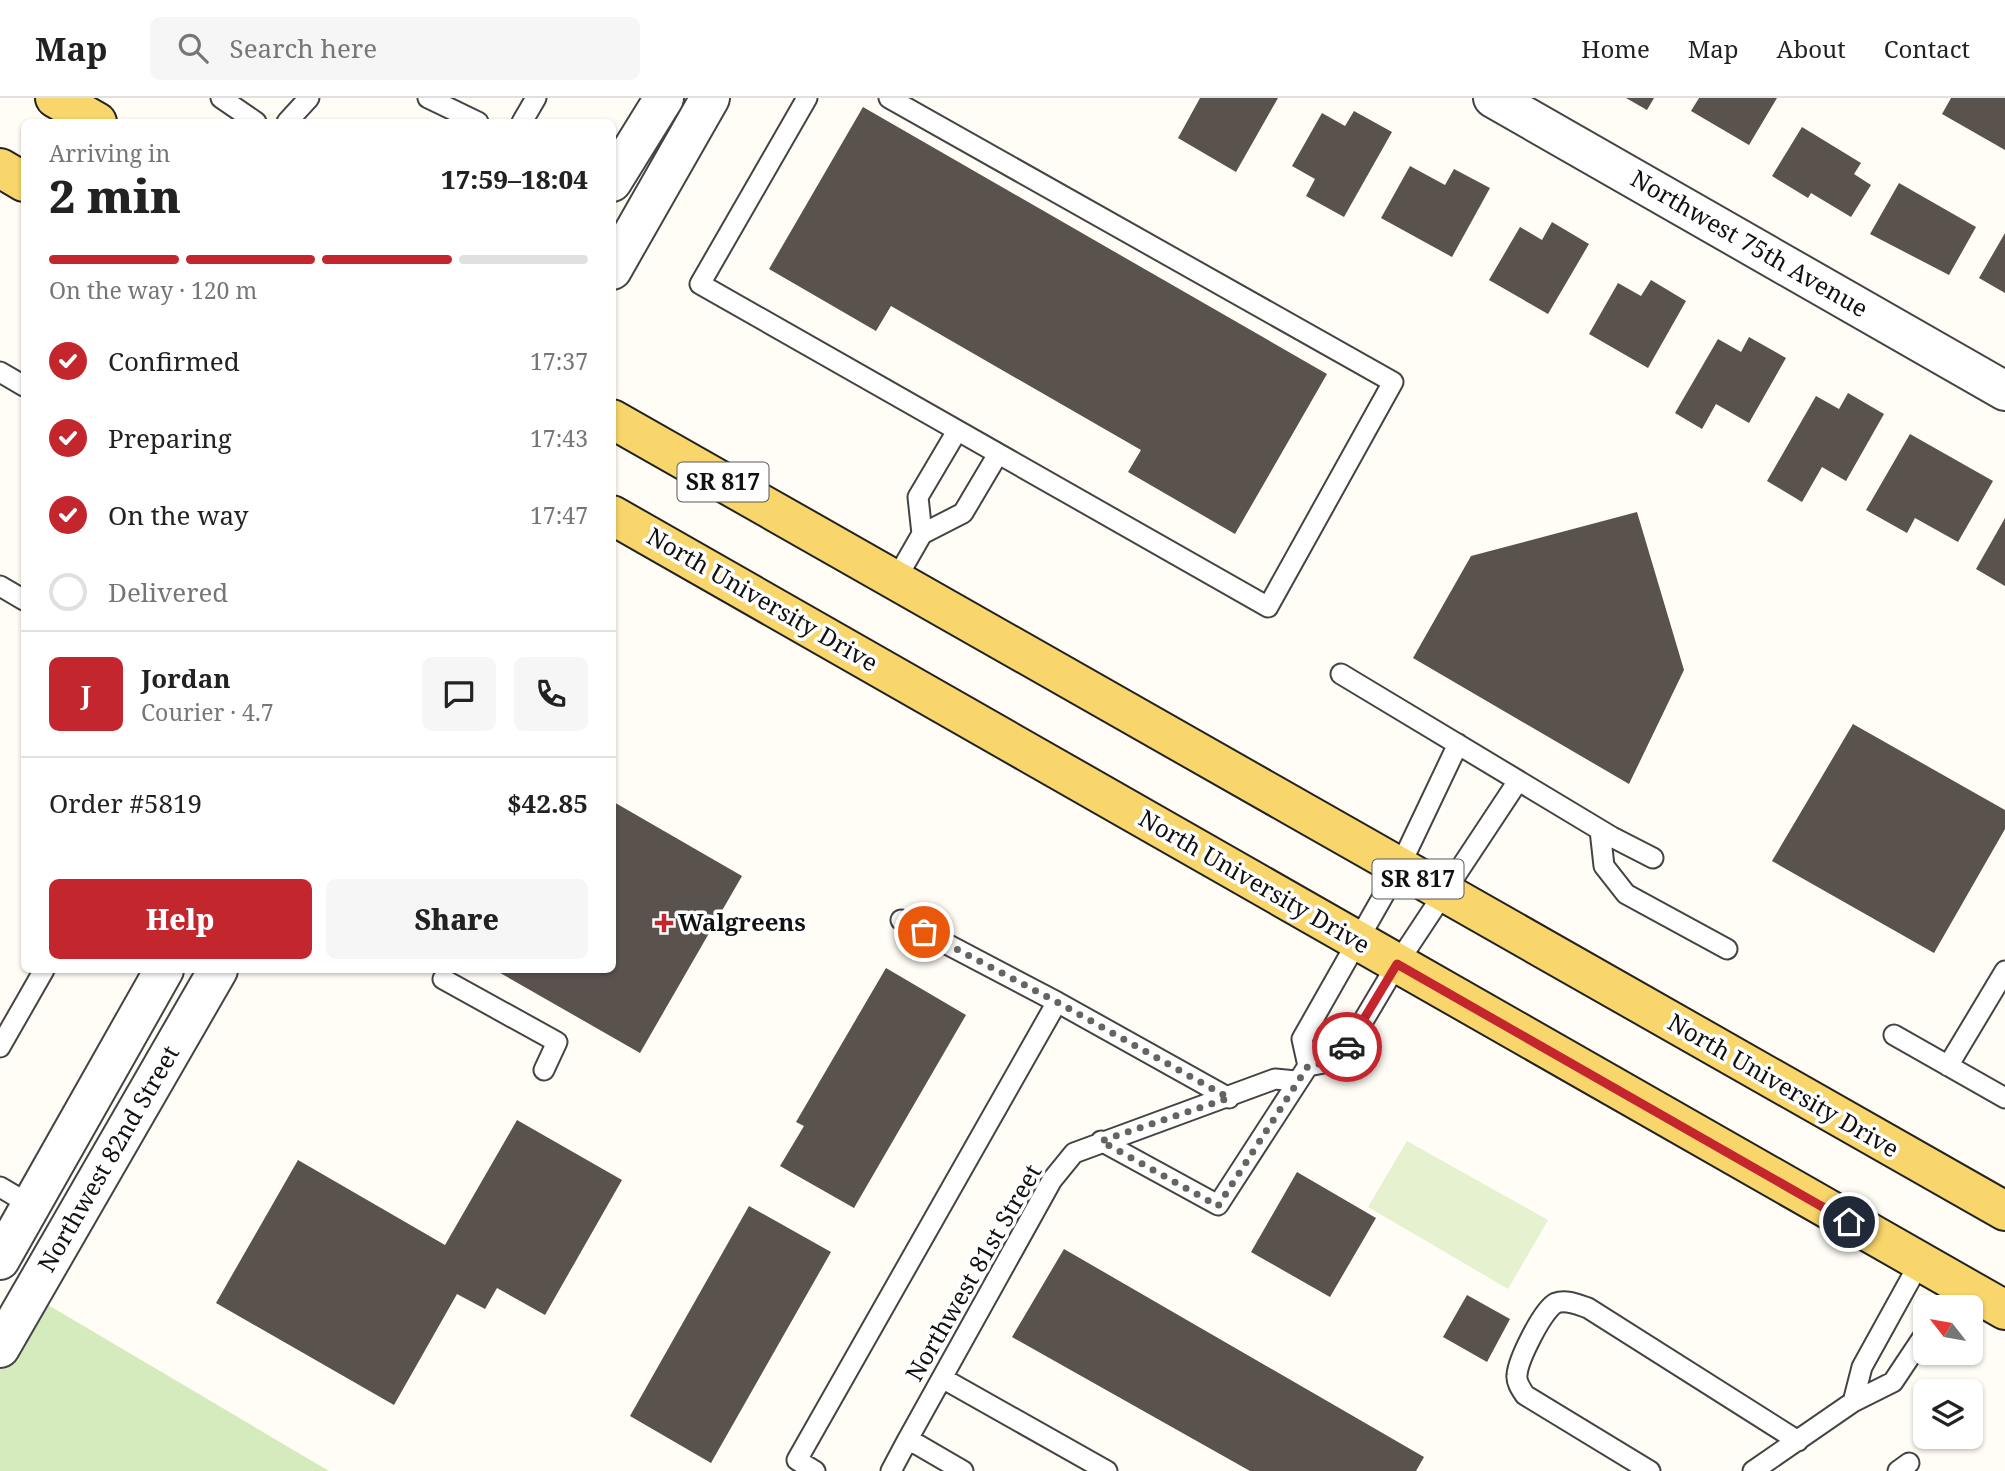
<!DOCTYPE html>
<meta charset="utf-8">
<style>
:root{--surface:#fff;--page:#f6f6f6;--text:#222;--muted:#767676;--line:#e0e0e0;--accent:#c4262e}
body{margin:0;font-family:"Noto Serif",serif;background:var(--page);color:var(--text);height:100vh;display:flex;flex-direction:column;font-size:26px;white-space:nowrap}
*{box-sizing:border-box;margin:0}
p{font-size:23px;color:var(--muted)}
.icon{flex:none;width:38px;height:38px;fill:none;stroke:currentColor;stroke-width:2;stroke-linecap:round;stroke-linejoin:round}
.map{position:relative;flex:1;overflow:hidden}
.drawer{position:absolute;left:21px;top:21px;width:595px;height:854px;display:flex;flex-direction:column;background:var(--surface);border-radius:10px;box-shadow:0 2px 5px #0004}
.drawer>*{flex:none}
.needle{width:46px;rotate:301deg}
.controls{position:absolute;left:1913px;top:1197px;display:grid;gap:14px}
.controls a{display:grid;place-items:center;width:70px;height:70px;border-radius:10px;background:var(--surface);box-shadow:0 2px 5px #0004;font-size:35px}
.pin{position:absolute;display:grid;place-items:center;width:60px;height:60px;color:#fff;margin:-30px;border:4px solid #fff;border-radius:50%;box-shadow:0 2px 7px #0007}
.courier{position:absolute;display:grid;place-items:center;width:70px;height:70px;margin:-35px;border:5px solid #c4262e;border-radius:50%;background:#fff;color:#222;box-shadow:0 2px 9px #0007}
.summary em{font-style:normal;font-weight:800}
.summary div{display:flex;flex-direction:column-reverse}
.summary{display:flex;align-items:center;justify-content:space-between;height:119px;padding:0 28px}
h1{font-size:46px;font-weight:800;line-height:52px}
.bar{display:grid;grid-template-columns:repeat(4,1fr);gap:10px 7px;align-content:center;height:84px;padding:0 28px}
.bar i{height:9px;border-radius:5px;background:var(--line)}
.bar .active{background:var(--accent)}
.bar p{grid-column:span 4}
.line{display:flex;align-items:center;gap:18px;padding:0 28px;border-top:2px solid var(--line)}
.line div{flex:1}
.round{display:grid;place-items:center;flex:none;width:74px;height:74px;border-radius:10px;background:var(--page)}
ol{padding:0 28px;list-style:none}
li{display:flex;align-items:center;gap:21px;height:77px}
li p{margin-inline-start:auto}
li .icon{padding:7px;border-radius:50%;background:var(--accent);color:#fff;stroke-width:4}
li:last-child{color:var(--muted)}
li i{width:38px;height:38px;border:4px solid var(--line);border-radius:50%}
.action{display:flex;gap:14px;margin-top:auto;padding:14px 28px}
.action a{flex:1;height:80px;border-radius:10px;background:var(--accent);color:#fff;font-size:28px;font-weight:800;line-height:80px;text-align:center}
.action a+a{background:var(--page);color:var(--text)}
header{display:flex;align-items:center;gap:42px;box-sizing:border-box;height:98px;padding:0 35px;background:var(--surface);border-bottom:2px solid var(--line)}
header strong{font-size:33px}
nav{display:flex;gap:38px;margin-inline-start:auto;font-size:24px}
.search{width:490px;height:63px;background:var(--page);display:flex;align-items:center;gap:18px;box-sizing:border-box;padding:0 24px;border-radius:10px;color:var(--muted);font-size:26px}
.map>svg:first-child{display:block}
.green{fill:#d5ebbd}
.pitch{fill:#e6f2cf}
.building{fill:#5a524d}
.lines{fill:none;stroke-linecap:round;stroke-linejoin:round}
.service-casing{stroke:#444;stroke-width:23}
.minor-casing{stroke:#444;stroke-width:42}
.tertiary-casing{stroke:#444;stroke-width:42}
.primary-casing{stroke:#222;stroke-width:42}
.service{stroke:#fff;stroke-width:19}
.minor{stroke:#fff;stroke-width:38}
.tertiary{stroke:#fff;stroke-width:38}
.primary{stroke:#f9d66b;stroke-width:38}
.done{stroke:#646461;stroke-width:7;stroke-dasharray:0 12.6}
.route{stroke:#c4262e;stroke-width:9}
.poi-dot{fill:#c4262e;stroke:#fff;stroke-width:2.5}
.labels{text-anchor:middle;stroke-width:7;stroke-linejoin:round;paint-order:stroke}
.shield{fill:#fff;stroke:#585858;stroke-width:2}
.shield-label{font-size:23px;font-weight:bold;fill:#111}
.street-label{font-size:24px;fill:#111;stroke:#fff}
.poi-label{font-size:24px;font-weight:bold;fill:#111;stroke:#fff;text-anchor:start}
</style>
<header>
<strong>Map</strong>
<div class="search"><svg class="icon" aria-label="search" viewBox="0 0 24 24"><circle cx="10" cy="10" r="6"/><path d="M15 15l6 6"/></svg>Search here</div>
<nav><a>Home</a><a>Map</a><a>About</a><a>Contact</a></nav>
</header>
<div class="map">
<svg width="2005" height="1373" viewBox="0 0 2005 1373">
<rect width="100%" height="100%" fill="#fffdf5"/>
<path class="green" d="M38,1201L329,1373H0V1270Z"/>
<path class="pitch" d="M1407,1043L1548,1122L1508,1191L1368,1109Z"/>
<path class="building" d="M1200,0H1278L1236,74L1178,40Z
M1626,0H1654L1647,12Z
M1699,0H1777L1749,47L1691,13Z
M1951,0H2005V52L1942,16Z
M863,9L1327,276L1235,436L1128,374L1141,352L891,208L876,233L769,171Z
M1354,13L1392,34L1344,119L1306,98L1315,81L1292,68L1322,15L1345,28Z
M1802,29L1861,65L1854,76L1871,87L1851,119L1811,95L1808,100L1772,78Z
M1410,68L1445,87L1454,71L1490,90L1452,159L1381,120Z
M1899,85L1976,129L1949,177L1870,136Z
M1552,124L1589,146L1548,216L1489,182L1520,129L1542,142Z
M2005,135V195L1979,180Z
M1651,182L1686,203L1648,270L1589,236L1618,185L1641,198Z
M1749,239L1786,260L1749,325L1716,306L1702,331L1675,315L1718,241L1741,254Z
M1848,295L1884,316L1846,383L1822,369L1802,404L1767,383L1816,298L1839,311Z
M1910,336L1993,383L1958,444L1915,420L1907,435L1866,412Z
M1637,414L1684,572L1629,686L1413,560L1471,458Z
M2005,420V488L1976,471Z
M1853,626L2005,712V731L1934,855L1772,763Z
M612,703L742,778L640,955L495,872H612Z
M886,870L966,917L854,1110L780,1068L804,1028L796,1024Z
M517,1022L622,1082L545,1217L497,1190L485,1211L457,1196L394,1307L216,1205L298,1062L445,1147Z
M1297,1074L1376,1120L1330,1199L1251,1154Z
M749,1108L831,1154L711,1365L630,1318Z
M1064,1151L1424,1359L1416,1373H1250L1012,1239Z
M1467,1197L1510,1221L1487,1264L1443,1239Z"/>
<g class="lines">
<defs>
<path id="service" d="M221,0L256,24
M428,0L478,24
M807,0L700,186L1268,509L1393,284L889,0
M287,24L309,0
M522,24L536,0
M0,274L24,288
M922,436L918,399L957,333
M895,483L922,436L963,415L998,356
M0,488L24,502
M1341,576L1612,739L1653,760
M1600,732L1604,768L1626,796L1727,851
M443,881L557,944L544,972
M1057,904L1229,1000
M1894,937L2005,1000
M0,949L44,872
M1308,968L1302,941L1399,770L1458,646
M1948,968L2005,873
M1101,1043L1218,1107L1308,968L1340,962L1397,866L1518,683
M0,1089L32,1108
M1943,1209L1958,1186
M942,1280L1107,1373
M1853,1304L1862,1269L1920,1164
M815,1373L797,1362L1057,904L901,822
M891,1373L908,1341
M963,1373L908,1341L1052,1082L1074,1055L1275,981L1296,983
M1650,1373L1525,1297C1521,1291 1516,1284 1517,1277C1518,1262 1543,1211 1556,1205C1566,1201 1579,1207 1588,1210L1798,1343
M1753,1373L1853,1304L1893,1284L1925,1236
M1898,1373L1909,1365"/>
<path id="minor" d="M1493,0L2005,293"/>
<path id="tertiary" d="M612,84L664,0
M612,172L710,0
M0,1162L164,872
M0,1250L218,872"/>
<path id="primary" d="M55,0L97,24
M0,70L24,84
M612,321L2005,1113
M612,417L2005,1212"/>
</defs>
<use href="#service" class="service-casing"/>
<use href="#minor" class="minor-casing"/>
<use href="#tertiary" class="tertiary-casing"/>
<use href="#primary" class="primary-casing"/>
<use href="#service" class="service"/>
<use href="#minor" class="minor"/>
<use href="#tertiary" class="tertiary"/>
<use href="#primary" class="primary"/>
</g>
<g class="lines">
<path class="done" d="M924,834L1057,904L1229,1000L1101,1043L1218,1108L1308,968L1340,962L1347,949"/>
<path class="route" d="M1347,949L1397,866L1849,1124"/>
</g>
<path class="poi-dot" d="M660.5 814.5h7v7h7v7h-7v7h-7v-7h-7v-7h7z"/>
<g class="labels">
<g class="shield">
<rect x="677.5" y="364.5" width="91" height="39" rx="5"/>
<rect x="1372.5" y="761.5" width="91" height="39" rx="5"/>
</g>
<g class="shield-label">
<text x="723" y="392">SR 817</text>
<text x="1418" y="789">SR 817</text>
</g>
<g class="street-label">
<text transform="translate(1749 146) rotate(30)" y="8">Northwest 75th Avenue</text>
<text transform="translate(762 502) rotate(30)" y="8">North University Drive</text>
<text transform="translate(1254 784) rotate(30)" y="8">North University Drive</text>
<text transform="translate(1783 988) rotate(30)" y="8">North University Drive</text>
<text transform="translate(109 1061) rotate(-60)" y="8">Northwest 82nd Street</text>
<text transform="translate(974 1175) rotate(-60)" y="8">Northwest 81st Street</text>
</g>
<g class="poi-label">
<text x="678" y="833">Walgreens</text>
</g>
</g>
</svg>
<div class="controls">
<a><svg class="needle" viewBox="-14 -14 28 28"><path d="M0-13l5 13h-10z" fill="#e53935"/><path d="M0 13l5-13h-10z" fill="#767676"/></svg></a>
<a><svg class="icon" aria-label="layers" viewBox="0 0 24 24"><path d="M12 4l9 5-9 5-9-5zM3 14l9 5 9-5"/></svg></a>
</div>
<div class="pin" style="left:924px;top:834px;background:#ea580c"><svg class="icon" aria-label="bag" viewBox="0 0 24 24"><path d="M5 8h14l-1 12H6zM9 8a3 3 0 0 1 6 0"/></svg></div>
<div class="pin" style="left:1849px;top:1124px;background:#1f2937"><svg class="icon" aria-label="home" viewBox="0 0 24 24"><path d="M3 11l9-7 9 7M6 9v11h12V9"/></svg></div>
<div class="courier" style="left:1347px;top:949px"><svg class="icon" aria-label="car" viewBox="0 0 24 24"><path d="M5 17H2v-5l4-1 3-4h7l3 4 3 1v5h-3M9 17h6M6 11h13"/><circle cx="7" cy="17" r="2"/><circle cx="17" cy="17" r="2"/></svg></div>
<section class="drawer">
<div class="summary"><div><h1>2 min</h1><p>Arriving in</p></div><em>17:59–18:04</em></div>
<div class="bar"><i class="active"></i><i class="active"></i><i class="active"></i><i></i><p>On the way · 120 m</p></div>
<ol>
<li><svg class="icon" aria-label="check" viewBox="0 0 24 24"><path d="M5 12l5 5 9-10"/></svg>Confirmed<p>17:37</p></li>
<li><svg class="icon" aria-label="check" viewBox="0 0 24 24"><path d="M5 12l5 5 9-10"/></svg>Preparing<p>17:43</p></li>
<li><svg class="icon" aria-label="check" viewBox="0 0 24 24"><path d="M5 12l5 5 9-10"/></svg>On the way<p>17:47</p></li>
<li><i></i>Delivered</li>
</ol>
<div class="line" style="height:126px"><b class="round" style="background:var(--accent);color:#fff">J</b><div><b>Jordan</b><p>Courier · 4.7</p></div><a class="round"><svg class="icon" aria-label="chat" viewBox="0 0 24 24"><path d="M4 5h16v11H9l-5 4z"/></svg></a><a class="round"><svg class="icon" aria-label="phone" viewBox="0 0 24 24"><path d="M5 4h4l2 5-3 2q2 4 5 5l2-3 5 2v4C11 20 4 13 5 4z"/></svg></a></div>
<div class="line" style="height:91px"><div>Order #5819</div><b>$42.85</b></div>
<div class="action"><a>Help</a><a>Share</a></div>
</section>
</div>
